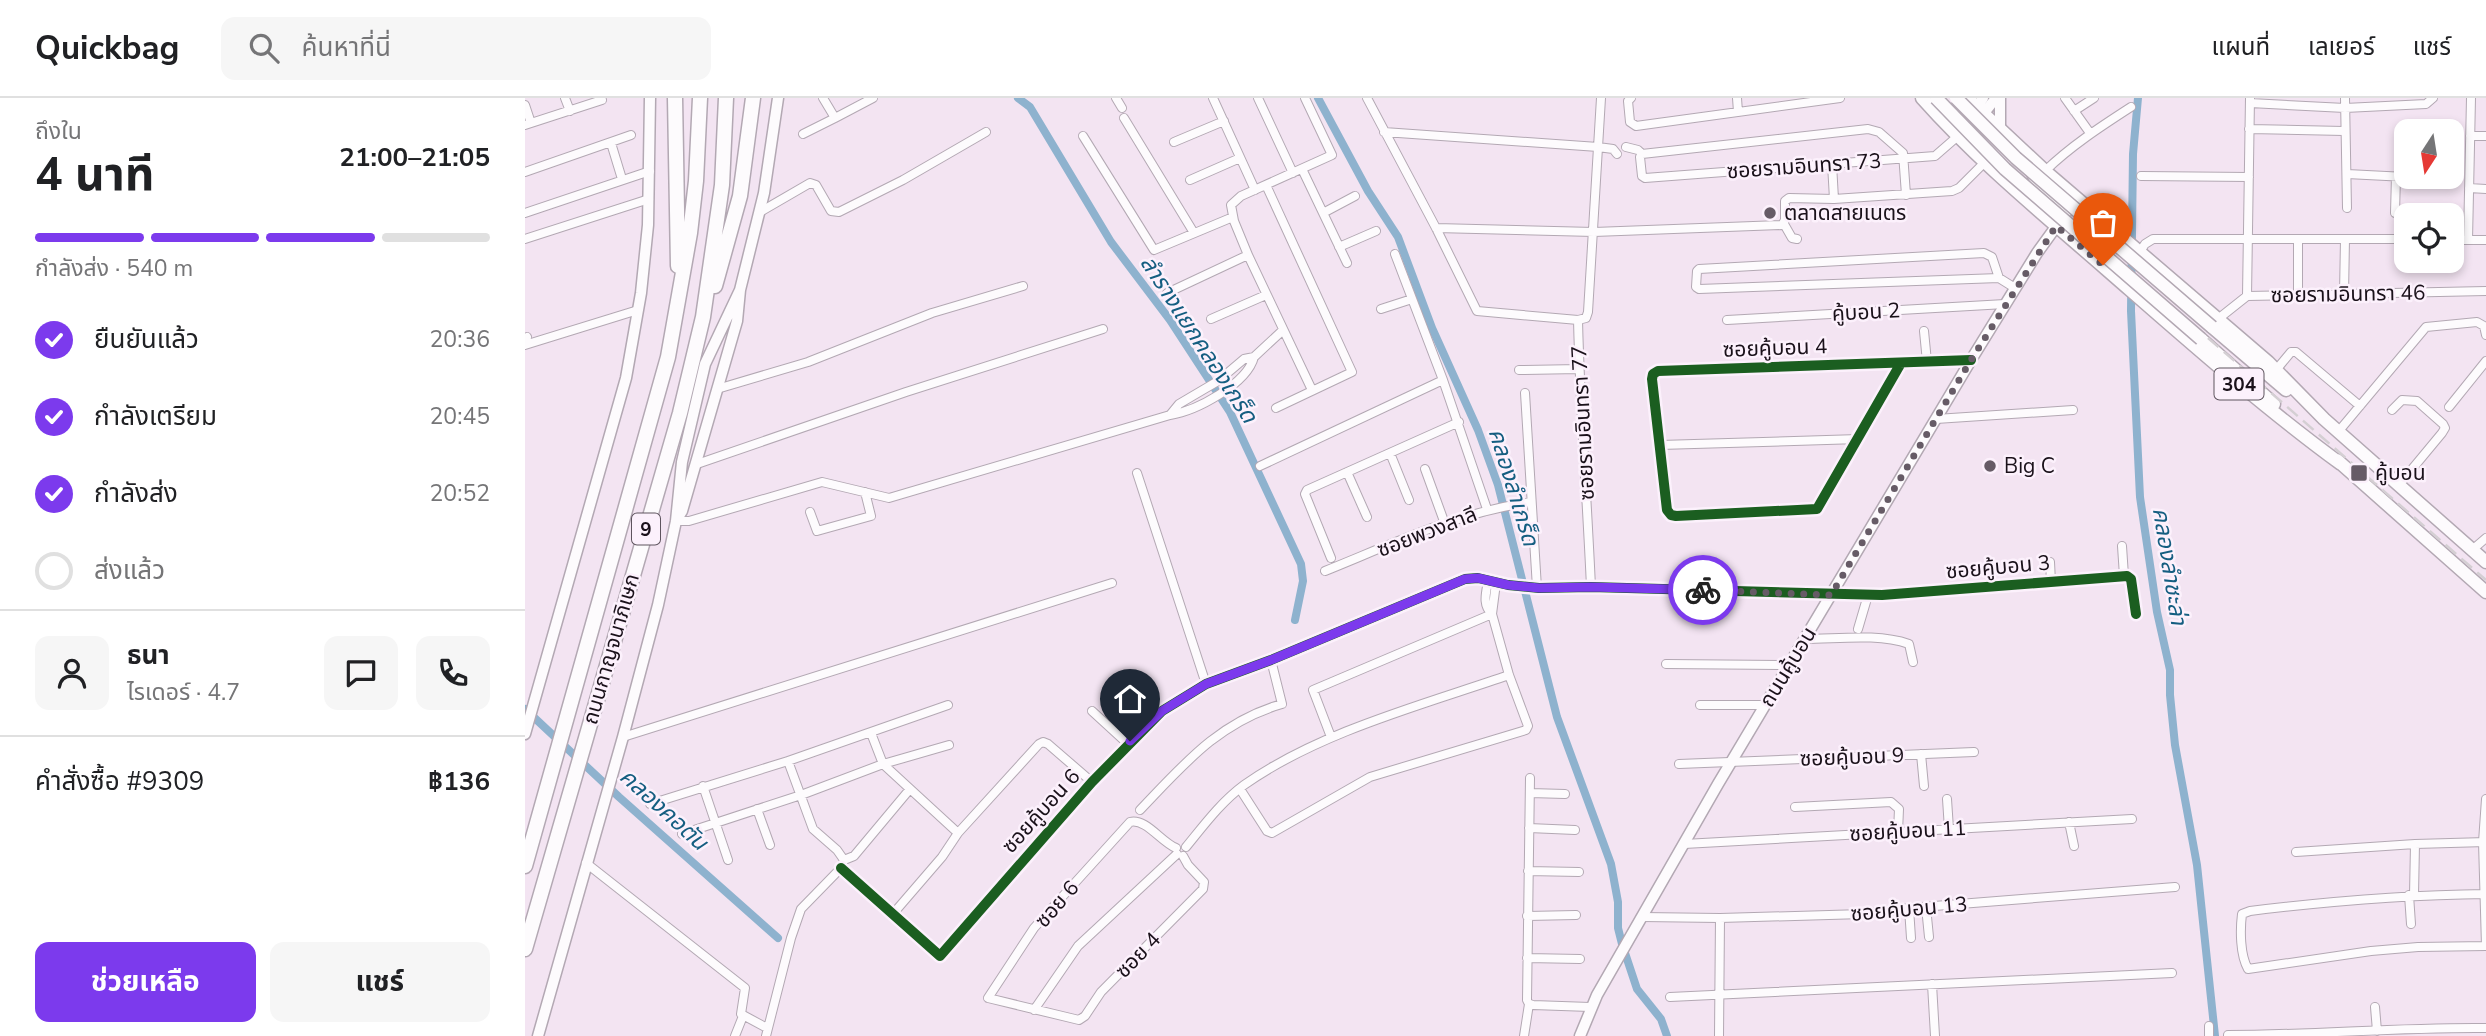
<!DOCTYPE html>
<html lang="th">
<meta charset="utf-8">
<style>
:root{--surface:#fff;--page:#f6f6f6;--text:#202124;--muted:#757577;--line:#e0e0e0;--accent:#7c3aed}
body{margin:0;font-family:"Nunito Sans","Noto Sans Thai",sans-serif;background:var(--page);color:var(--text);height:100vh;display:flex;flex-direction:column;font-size:26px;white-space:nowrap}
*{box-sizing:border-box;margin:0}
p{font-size:23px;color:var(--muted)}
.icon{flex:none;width:38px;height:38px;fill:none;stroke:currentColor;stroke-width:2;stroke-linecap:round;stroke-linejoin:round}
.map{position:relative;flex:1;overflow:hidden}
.sheet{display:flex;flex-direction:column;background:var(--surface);width:525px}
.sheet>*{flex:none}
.needle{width:46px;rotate:192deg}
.controls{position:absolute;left:1869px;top:21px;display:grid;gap:14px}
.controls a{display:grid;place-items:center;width:70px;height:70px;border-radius:14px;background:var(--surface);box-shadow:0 4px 10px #0003;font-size:35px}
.pin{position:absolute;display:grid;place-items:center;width:60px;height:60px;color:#fff;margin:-72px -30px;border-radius:50% 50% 50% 0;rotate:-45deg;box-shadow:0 0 7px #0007}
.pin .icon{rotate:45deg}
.courier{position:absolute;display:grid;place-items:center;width:70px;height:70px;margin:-35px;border:5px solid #7c3aed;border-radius:50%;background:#fff;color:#222;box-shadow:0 2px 9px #0007}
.overview em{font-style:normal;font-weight:700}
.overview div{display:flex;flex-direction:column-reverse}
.overview{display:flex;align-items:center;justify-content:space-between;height:119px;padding:0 35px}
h1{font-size:46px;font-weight:700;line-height:52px}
.bar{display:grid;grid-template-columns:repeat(4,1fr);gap:10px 7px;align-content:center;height:84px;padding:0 35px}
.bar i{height:9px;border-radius:5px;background:var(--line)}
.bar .selected{background:var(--accent)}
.bar p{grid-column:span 4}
.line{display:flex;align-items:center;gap:18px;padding:0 35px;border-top:2px solid var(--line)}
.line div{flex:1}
.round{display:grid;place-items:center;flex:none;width:74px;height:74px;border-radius:14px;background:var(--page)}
ol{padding:0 35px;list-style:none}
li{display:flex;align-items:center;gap:21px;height:77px}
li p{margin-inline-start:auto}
li .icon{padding:7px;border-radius:50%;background:var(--accent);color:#fff;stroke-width:4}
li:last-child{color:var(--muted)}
li i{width:38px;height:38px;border:4px solid var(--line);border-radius:50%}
.action{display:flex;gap:14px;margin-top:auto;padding:14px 35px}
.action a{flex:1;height:80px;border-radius:14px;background:var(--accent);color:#fff;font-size:28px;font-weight:700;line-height:80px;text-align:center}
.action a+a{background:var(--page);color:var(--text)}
header{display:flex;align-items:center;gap:42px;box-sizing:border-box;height:98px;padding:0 35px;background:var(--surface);border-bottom:2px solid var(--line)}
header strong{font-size:33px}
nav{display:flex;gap:38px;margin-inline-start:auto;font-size:24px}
.search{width:490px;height:63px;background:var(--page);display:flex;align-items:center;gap:18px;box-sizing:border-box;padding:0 24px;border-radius:14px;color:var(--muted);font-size:26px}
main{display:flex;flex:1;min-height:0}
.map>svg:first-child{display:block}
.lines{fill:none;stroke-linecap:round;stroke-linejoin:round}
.canal{stroke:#8eb2ce;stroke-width:8}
.minor-casing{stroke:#b3a8b3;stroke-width:10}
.secondary-casing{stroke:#b3a8b3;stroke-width:13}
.primary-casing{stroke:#b3a8b3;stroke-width:15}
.motorway-casing{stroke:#b3a8b3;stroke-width:17}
.minor{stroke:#fdfbfd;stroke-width:8}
.secondary{stroke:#fdfbfd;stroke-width:10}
.primary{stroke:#fdfbfd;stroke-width:12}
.motorway{stroke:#fdfbfd;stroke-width:14}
.rail{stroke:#d4cfd3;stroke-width:2.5;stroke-dasharray:14 7;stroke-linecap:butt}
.primary-bridge-casing{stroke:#b3a8b3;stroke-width:15;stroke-linecap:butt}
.primary-bridge{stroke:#fdfbfd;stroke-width:12}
.cycleway-casing{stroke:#fcf1fc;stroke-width:15}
.cycleway{stroke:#1b5e20;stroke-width:10}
.done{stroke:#665b66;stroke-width:7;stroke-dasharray:0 12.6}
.route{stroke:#7c3aed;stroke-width:9}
.poi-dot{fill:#665b66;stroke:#fcf1fc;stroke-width:2.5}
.labels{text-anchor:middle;stroke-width:5;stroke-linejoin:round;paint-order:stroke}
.shield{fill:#fcf1fc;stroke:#5e545e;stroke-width:2}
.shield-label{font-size:19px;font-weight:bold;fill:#1a111a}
.street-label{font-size:21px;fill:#1a111a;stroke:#fcf1fc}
.poi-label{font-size:21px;fill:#1a111a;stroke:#fcf1fc;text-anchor:start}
.water-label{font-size:23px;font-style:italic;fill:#155e81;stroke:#fcf1fc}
</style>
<header>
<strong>Quickbag</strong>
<div class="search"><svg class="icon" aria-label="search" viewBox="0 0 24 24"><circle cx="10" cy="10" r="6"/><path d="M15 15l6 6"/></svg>ค้นหาที่นี่</div>
<nav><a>แผนที่</a><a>เลเยอร์</a><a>แชร์</a></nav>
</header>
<main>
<section class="sheet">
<div class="overview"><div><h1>4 นาที</h1><p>ถึงใน</p></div><em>21:00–21:05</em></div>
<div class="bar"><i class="selected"></i><i class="selected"></i><i class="selected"></i><i></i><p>กำลังส่ง · 540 m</p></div>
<ol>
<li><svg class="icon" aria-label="check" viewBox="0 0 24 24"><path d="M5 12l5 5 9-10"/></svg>ยืนยันแล้ว<p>20:36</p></li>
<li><svg class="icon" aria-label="check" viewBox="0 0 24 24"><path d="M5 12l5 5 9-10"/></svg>กำลังเตรียม<p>20:45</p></li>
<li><svg class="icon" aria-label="check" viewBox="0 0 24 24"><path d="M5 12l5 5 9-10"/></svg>กำลังส่ง<p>20:52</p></li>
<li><i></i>ส่งแล้ว</li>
</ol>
<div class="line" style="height:126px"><a class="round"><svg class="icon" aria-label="person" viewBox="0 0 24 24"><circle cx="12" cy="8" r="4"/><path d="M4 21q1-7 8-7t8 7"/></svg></a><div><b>ธนา</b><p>ไรเดอร์ · 4.7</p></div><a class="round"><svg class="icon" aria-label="chat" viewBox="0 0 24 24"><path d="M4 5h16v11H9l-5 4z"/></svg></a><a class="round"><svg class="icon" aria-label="phone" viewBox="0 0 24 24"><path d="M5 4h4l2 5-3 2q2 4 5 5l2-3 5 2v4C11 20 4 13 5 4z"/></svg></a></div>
<div class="line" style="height:91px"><div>คำสั่งซื้อ #9309</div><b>฿136</b></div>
<div class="action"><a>ช่วยเหลือ</a><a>แชร์</a></div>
</section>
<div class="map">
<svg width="1961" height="938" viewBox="0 0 1961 938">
<rect width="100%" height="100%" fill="#f3e4f2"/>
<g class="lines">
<path class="canal" d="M493,0L505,9L586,144L645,222L705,314L776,466L778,483L770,522
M793,0L843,93L873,139L907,230L953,332L973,387L1032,619L1086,766L1093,804V830L1097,846L1112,891L1136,921L1142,938
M1613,0L1608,56L1606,213L1615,399L1632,514L1645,572V597L1650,647L1672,767L1690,938
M0,611L94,699L253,840"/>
<defs>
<path id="minor" d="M40,0L45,13
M298,0L310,20L348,0
M591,0L597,10
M688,0L730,92
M733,0L768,75
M780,0L807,57L716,98L706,107L709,123L723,157L787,292
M842,0L911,130L952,213L1053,222
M1106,0L1103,3L1105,24L1111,28L1315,0
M1212,0L1213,14
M1540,0L1565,35
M1820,0L1822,110
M1725,5L1820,10L1901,6L1908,0
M0,7L6,25
M1549,13L1569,0
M599,20L669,135
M0,27L77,2
M1724,31L1819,33
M859,34L1073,49L1088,51L1092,56
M278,36L310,20
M558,38L629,152L708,119
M1945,38H1961
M649,44L699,23
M86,45L97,81
M1101,49L1113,52L1117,56L1343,31L1354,34L1378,55L1381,97
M1117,56L1115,59L1117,78L1120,80L1410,58L1433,38
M1307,66L1309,101
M777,71L822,165
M1520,73C1546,48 1575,29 1606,9
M0,74L106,37
M1822,76L1881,79
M1616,78L1724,79
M1882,79H1901
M665,82L715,60
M741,87L827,274L751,310
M1944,90L1961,91
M235,114L285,85L291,87L306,113L314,114L378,82L461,34
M0,115L125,73
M798,115L830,98
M1870,115L1871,78
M1259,126L1267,140L1272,141
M911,130L1069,134L1257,127L1260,122V103L1264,100L1309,101L1427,93L1434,90L1460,64
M0,141L124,101
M1927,142H1961
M1943,142L1946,0
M814,149L851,133
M1614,155L1620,146L1628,141H1881
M870,156L918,282
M1474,180L1467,159L1459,155L1174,171L1172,173L1171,189L1174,191L1474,180L1490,190
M642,195L723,157
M1819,196L1820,141
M1722,198L1725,0
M1773,198V143
M856,211L887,201
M686,221L741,197
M1693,221L1722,198L1961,193
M1202,222L1480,206
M1399,233L1402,264
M0,240L2,239
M0,247L113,212
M729,259C722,286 671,313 645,317L654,306L693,283L719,261Z
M729,259L757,233
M1376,265L1292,411L1151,418L1146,417L1142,412L1127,281L1128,276L1133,273L1446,262
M994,272L1054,271
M1751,272L1766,254H1771L1835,308
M192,291L283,264L407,215L498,188
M1000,295L1012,490
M1924,309L1961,263
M1867,312L1877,302L1892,303L1918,326L1920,330L1917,335L1873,388
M1411,321L1548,312
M1813,334L1901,229L1952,224L1959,228L1961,237
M1135,347L1334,341
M865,355L884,402
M172,366L381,294L578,231
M735,368L918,282L962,411
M900,371L920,426
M822,374L842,419
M612,375L681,586
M285,414L292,433L346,418L340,394
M151,423H164L297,384L364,400L645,317
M1597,448L1599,478
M1947,452L1961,440
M806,460L780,396L782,392L934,324
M1525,464L1526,484
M800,473C867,446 934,414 1006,404
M1066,489C1062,400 1055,311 1053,222L1061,220L1063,214L1076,0
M967,516L971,485
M1333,531L1343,497
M1279,541C1313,541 1352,535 1384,546L1388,564
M1141,566L1263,567
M612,594L634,616
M1175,607H1240
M567,613L603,646
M346,635L358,666L433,735
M98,639L587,485
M806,639L788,592L967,516
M1396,656L1399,688
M263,663L288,731L312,752L319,762
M1154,666L1449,654
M1005,680L1002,902L1004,906L1008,907L1065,909
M178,688L203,762
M715,691L742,733L747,735L845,679L1001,632L1003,628L984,577L967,516C957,507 961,495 963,483
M1005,695L1040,696
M1422,701L1424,731
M125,706L263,663L423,607
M1270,709L1366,704L1374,711L1373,734
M232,711L245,747
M615,712C659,666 694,624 757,606L746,562
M1544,724L1549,748
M1004,730L1050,732
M157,736L276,697L358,666L424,647
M1159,746L1607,721
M661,749C679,727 696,704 719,687C794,634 897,607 984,577
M651,750C636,744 621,720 605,724L509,830L463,900L554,922L560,918L576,894L678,791L679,784L663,767L658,758
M1771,754L1890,746L1961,744
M61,765L220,890L216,916L242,930
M316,770L415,858L567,684L637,613L681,586L746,562L940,481L953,480L983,487L1014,490L1066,489L1357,497L1602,478L1606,481L1611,516
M1003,773L1054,774
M1961,796C1880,797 1806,803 1725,813L1717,816C1715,832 1715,857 1723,871L1846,853L1893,849L1961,848
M1884,797L1886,826
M1889,797L1890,746
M1401,809L1404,839
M1384,810L1386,840
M367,817L417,759L433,735L514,646L518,644L523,646L567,684
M1002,818L1051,817
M1117,819L1195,820L1338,816L1384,810L1650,789
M1961,848L1958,744L1961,701
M1002,860L1055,861
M1407,886L1410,938
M1145,899L1647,875
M1850,909L1852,933
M509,912L553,848L652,756
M1703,937C1789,937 1875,929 1961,930
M210,938L218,918
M241,938L266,840L276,811L316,770L319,762L329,758L385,691
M999,938L1004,906
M1194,938L1195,820
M1684,938V928"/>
<path id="secondary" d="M1475,0V33
M1433,34L1458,0
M1440,39L1471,0
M1506,73L1511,86L1538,111L1539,117
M152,421L157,413L212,223L215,192L239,95L253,0
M0,636L101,280L116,195L123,127L125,0
M13,938L98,639L133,507L151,423L157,364L180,266L215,192
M1055,938L1072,897L1193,686L1446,262L1512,155L1551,101"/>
<path id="primary" d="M1397,0C1453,63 1518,116 1581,171C1658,238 1734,306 1816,366
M1442,0L1520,73L1743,264L1799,321L1961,464
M1687,229L1761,292
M1676,241L1749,306
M1812,362L1961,494"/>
<path id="motorway" d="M150,0L153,168
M190,188L215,98L228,0
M0,768L143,259L165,135L171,83L175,0
M0,851L155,315L178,219L197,87L201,0"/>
</defs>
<use href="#minor" class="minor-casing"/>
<use href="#secondary" class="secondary-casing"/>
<use href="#primary" class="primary-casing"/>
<use href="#motorway" class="motorway-casing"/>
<use href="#minor" class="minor"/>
<use href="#secondary" class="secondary"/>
<use href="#primary" class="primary"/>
<use href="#motorway" class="motorway"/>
<path class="rail" d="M1419,0L1463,47L1497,78L1961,482"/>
<defs>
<path id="primary-bridge" d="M1411,0L1480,71L1676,241
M1431,0L1491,60L1687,229"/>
</defs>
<use href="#primary-bridge" class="primary-bridge-casing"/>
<use href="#primary-bridge" class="primary-bridge"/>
<defs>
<path id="cycleway" d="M1376,265L1292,411L1151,418L1146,417L1142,412L1127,281L1128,276L1133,273L1446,262
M316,770L415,858L567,684L637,613L681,586L746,562L940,481L953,480L983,487L1014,490L1066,489L1357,497L1602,478L1606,481L1611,516"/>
</defs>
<use href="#cycleway" class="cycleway-casing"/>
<use href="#cycleway" class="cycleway"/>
</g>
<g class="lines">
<path class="done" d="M1178,492L1306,497L1446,262L1531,128L1578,167"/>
<path class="route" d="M605,643L637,613L681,586L746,562L940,481L953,480L983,487L1014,490L1066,489L1178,492"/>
</g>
<g class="poi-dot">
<circle cx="1245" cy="115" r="7"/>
<circle cx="1465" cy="368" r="7"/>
<rect x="1825" y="366" width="18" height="18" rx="3.5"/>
</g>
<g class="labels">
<g class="shield">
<rect x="1689.5" y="270.5" width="49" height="31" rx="5"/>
<rect x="107" y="415.5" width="28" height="31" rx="5"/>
</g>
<g class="shield-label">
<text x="1714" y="293">304</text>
<text x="121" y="438">9</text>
</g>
<g class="street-label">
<text transform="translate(1279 68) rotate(-4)" y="7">ซอยรามอินทรา 73</text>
<text transform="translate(1823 196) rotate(-1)" y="7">ซอยรามอินทรา 46</text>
<text transform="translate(1341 214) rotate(-3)" y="7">คู้บอน 2</text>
<text transform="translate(1250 250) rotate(-2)" y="7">ซอยคู้บอน 4</text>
<text transform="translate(1058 325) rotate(-93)" y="7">ซอยรามอินทรา 77</text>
<text transform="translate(902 434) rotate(-21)" y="7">ซอยพวงสาลี</text>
<text transform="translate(1473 469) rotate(-5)" y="7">ซอยคู้บอน 3</text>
<text transform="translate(86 551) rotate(-74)" y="7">ถนนกาญจนาภิเษก</text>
<text transform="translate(1263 569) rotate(-59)" y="7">ถนนคู้บอน</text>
<text transform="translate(1327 659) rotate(-2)" y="7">ซอยคู้บอน 9</text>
<text transform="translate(516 713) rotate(-48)" y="7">ซอยคู้บอน 6</text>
<text transform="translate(1383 733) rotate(-3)" y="7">ซอยคู้บอน 11</text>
<text transform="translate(532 806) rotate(-49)" y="7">ซอย 6</text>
<text transform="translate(1384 811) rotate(-5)" y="7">ซอยคู้บอน 13</text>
<text transform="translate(613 857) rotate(-46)" y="7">ซอย 4</text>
</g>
<g class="poi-label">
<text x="1259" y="122">ตลาดสายเนตร</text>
<text x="1479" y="375">Big C</text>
<text x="1850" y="382">คู้บอน</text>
</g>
<g class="water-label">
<text transform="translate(674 241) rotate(57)" y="8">ลำรางแยกคลองเกร็ด</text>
<text transform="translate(989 389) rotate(73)" y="8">คลองลำเกร็ด</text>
<text transform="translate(1645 468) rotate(81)" y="8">คลองลำชะล่า</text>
<text transform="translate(139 711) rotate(42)" y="8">คลองคอตัน</text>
</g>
</g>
</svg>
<div class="controls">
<a><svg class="needle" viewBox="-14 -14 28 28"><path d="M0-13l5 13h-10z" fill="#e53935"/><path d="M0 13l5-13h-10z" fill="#757577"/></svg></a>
<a><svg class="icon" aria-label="locate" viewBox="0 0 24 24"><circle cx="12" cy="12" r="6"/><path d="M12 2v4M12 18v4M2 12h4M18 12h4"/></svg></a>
</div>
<div class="pin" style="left:1578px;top:167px;background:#ea580c"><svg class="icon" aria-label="bag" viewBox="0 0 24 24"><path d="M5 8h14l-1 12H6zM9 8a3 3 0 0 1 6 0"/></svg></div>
<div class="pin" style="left:605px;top:643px;background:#1f2937"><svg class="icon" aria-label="home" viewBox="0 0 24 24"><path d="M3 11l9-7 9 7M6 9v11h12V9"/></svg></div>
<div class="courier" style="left:1178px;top:492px"><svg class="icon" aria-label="bike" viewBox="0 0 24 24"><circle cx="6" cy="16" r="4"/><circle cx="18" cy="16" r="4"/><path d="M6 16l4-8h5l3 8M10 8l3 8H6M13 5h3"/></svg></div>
</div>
</main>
